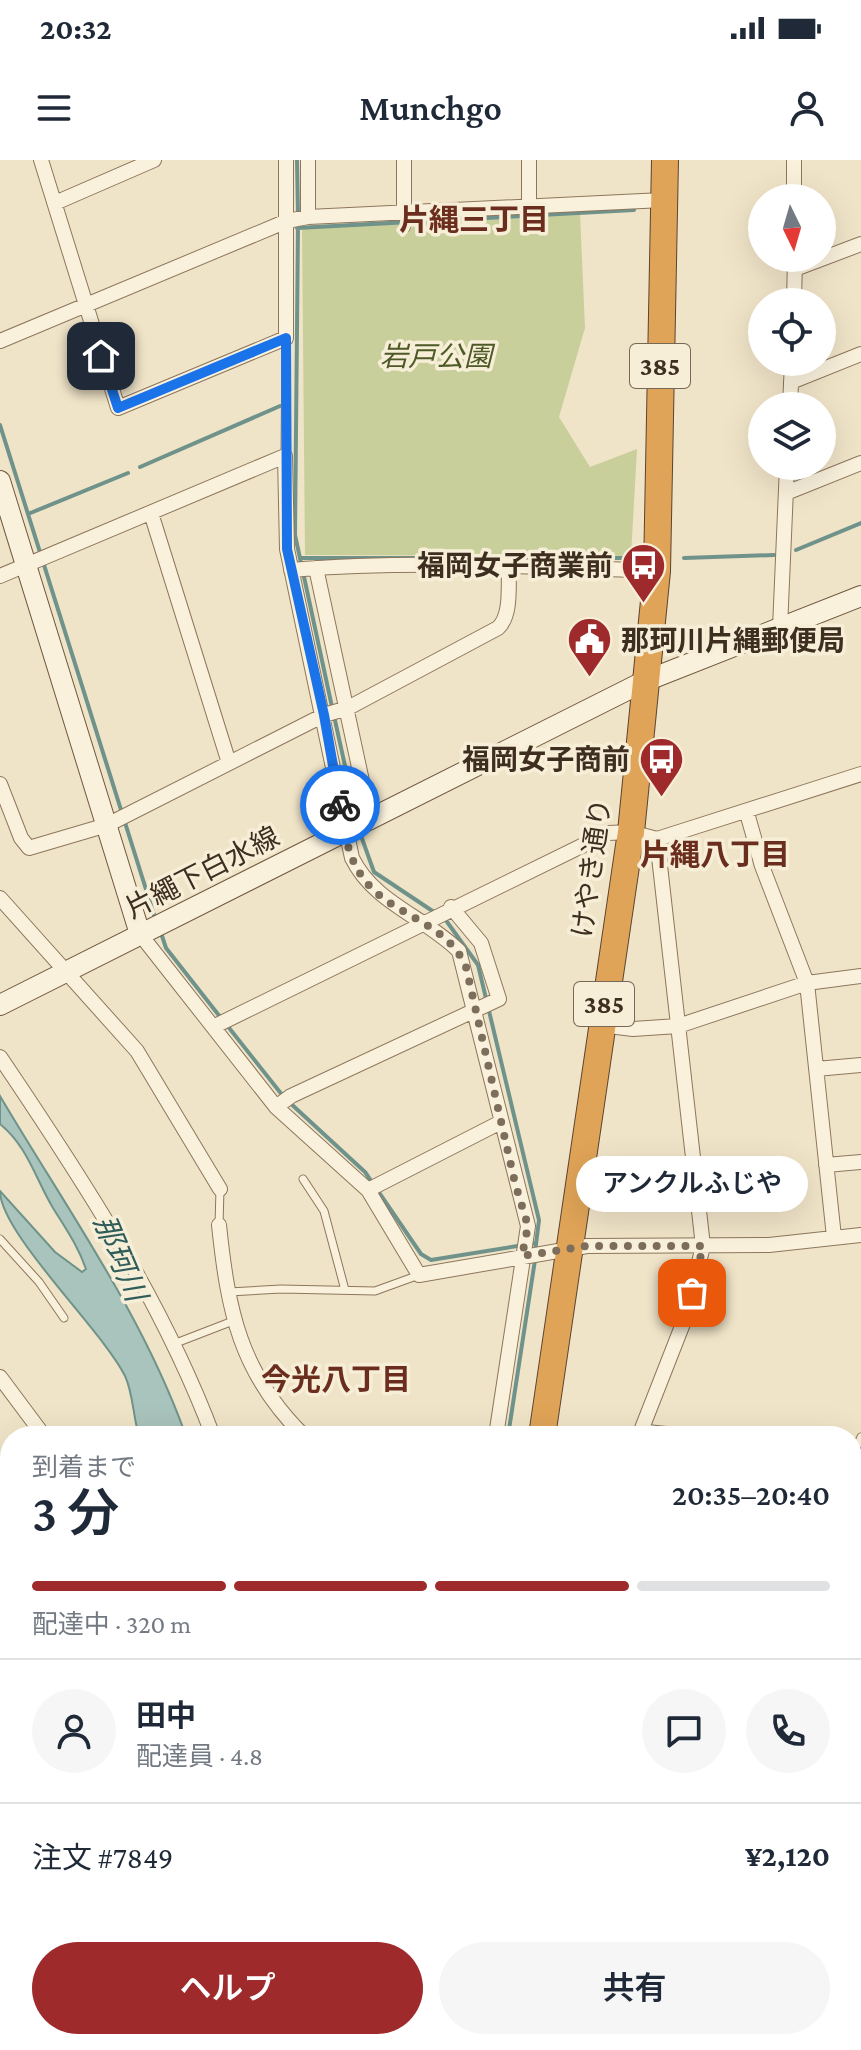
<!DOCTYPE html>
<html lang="ja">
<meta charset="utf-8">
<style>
:root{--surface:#fff;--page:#f6f6f7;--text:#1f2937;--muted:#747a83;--line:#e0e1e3;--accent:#9e2a2b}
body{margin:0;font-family:"Crimson Pro","Noto Sans JP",serif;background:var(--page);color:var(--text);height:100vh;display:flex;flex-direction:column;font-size:30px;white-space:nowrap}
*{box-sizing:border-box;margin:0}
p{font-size:26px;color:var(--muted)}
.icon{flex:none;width:44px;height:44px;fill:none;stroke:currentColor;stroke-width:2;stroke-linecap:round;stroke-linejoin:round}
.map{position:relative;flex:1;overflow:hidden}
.details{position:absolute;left:0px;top:1266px;width:862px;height:624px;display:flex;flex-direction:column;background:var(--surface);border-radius:32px 32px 0 0;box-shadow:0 8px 32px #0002}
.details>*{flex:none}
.needle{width:52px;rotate:175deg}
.controls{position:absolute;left:748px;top:24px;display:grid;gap:16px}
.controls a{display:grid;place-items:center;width:88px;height:88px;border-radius:50%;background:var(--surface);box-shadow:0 8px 32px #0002;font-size:40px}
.pin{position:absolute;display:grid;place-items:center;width:68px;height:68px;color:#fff;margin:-34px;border-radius:16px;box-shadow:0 4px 12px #0006}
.courier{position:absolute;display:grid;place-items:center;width:80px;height:80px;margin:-40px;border:6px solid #1a73e8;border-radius:50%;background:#fff;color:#222;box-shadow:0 2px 10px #0007}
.bubble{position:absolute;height:56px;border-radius:28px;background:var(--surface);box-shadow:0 8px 32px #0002;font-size:26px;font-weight:600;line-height:56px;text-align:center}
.overview em{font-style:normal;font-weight:600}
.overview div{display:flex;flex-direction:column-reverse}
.overview{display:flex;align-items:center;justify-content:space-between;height:136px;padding:0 32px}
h1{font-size:52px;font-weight:600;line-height:60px}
.bar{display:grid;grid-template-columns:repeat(4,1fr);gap:12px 8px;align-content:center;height:96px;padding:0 32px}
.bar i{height:10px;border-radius:6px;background:var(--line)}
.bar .selected{background:var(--accent)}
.bar p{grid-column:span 4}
.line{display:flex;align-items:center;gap:20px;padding:0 32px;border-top:2px solid var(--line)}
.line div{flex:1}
.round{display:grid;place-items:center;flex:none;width:84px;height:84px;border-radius:42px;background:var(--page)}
.button{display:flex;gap:16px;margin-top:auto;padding:16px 32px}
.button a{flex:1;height:92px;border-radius:48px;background:var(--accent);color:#fff;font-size:32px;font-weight:600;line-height:92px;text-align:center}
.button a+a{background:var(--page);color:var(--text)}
.status{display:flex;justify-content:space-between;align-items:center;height:56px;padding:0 40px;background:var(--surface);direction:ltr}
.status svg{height:22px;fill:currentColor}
header{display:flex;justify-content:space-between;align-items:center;height:104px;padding:0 32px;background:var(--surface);font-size:36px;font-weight:600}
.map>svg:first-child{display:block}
.green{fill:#c9cf9b}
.water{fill:#a9c4bc;stroke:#6f938a;stroke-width:2}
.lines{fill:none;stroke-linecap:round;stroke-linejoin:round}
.stream{stroke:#6f938a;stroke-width:4}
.lane-casing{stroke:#8d765c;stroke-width:9}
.street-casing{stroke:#8d765c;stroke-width:16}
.secondary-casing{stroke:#6f573f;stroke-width:22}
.highway-casing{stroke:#5b4430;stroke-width:28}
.lane{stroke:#faf1dc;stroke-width:7}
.street{stroke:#faf1dc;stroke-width:14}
.secondary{stroke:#faf1dc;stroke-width:20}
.highway{stroke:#e0a458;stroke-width:26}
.done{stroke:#7c6e5b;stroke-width:8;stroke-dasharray:0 14.4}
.route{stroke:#1a73e8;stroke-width:10}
.labels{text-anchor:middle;stroke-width:7;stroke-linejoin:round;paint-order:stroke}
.shield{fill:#f7eed8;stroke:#756857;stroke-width:2}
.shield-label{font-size:26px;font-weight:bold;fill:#3d2e20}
.park-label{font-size:28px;font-style:italic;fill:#4d5a26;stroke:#f7eed8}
.poi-label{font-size:28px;font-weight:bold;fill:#3d2e20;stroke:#f7eed8;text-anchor:end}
.street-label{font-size:28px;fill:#3d2e20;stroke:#f7eed8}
.neighbourhood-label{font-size:30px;font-weight:bold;fill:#6b2e1e;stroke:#f7eed8}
.water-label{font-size:30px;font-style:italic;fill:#2f5d5a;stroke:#f7eed8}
</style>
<div class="status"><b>20:32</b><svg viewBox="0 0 49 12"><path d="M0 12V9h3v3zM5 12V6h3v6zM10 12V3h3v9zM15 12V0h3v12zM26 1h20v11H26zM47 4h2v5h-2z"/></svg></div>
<header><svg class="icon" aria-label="menu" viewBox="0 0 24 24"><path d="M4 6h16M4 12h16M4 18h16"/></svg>Munchgo<svg class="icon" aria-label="person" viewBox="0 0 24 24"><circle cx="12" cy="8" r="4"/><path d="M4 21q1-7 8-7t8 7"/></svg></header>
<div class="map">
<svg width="861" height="1890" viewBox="0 0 861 1890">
<rect width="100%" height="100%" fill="#f0e4c8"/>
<path class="green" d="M580,52L585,168L559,257L590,307L637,289L631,396L305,395L302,69Z"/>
<path class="water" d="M0,936C66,1048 142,1153 186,1276H139C133,1257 133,1232 125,1216C103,1171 0,1073 0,1031L55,1092L82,1112L86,1109C78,1086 66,1069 53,1048C35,1018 28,987 0,964Z
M10,1803V1876L0,1884V1812Z"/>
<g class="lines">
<path class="stream" d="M297,0L298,56
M298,65L295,375L332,547
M297,68L634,50
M0,265L155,758
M140,307L280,246
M28,354L128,313
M796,390L861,363
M300,398H423
M464,398H631
M684,398L774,395
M334,556L357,660
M360,673L374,712L434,752
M445,759L478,805L539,1060L535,1092
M160,770L166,788L221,858
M226,864L283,936
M289,942L365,1012L421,1094L431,1100L536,1083
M508,1276L535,1100"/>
<defs>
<path id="lane" d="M404,53L406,68
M285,296L286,178
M303,1019L324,1051L345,1130
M219,1065L220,1029
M0,1079L39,1122L64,1158
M229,1132L281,1129L375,1131L419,1115
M176,1183L233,1161
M643,1268L689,1273
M852,1298L861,1277
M37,1890L49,1880"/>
<path id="street" d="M41,0L118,248L286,178V0
M308,0V57
M529,0V46
M794,0V38
M55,43L154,0
M404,53V0
M795,109L861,84
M794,142L795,98
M0,181L287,61L308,57L663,40
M791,222L861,194
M790,246L792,202
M786,333L861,303
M151,353L229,603
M316,408L370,658
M291,410C412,400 536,407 657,411
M0,416L285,296L287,389L352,698C374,743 425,757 459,791L528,1066L496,1276
M780,468L787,306
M0,624L21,678L29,688L107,665L324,555L348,548L498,468C512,455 508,425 509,407
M747,653L762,706L807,823L834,1077
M0,738L137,891L220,1029
M140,774L276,947L368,1030L419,1115L587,1086L769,1085L861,1075
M601,865L633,869L678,866L807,823L861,816
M215,866L608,673L631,672L657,679L861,614
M0,897C81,1017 162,1140 213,1276
M816,909L861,905
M276,947L291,936L499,839L481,783L451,747
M826,1005L861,1002
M368,1030L501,962
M219,1065C228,1151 240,1213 304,1276
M0,1217L44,1276
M639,1276L686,1156L703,1086L657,679
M852,1510L861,1513
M852,1722L861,1720
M131,1880V1890
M231,1880L233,1890
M347,1880L352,1890
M671,1890L678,1880
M767,1890L775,1880
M858,1890L861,1886"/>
<path id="secondary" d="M0,321L140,774
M0,845L643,522L861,436"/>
<path id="highway" d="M542,1276L631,672L657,411L665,0
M455,1890L456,1880"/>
</defs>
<use href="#lane" class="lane-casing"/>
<use href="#street" class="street-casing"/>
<use href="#secondary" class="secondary-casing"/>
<use href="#highway" class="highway-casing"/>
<use href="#lane" class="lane"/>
<use href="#street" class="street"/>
<use href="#secondary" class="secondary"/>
<use href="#highway" class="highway"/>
</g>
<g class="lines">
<path class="done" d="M340,645C344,668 347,695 361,715C387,756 446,759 466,807L515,1023L528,1066L522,1096L587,1086H703L692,1133"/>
<path class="route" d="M101,196L118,248L286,178L287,389L324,555L340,645"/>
</g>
<defs>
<symbol id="bus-pin" viewBox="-11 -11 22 30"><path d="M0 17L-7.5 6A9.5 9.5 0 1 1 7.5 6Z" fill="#9e2a2b" stroke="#f7eed8"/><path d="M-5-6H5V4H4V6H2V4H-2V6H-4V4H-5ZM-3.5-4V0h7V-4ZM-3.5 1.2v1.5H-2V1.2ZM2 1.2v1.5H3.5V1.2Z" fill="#fff"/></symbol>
<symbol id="civic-pin" viewBox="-11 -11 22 30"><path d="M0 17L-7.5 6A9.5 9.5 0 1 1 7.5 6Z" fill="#9e2a2b" stroke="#f7eed8"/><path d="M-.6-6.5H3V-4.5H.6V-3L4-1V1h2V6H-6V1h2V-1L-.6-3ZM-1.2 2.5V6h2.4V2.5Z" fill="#fff"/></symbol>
</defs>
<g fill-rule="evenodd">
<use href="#bus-pin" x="618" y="380" width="51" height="69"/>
<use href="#civic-pin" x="564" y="454" width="51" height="69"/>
<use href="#bus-pin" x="636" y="574" width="51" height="69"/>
</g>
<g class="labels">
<g class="shield">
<rect x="630" y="184" width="60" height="44" rx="6"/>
<rect x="574" y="822" width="60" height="44" rx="6"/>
</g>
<g class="shield-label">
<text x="660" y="215">385</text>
<text x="604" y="853">385</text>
</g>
<g class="park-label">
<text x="436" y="206">岩戸公園</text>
</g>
<g class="poi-label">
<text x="613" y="415">福岡女子商業前</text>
<text x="621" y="490" text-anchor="start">那珂川片縄郵便局</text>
<text x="630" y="609">福岡女子商前</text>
</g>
<g class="street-label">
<text transform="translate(591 708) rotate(-82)" y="10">けやき通り</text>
<text transform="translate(202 712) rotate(-27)" y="10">片繩下白水線</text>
</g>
<g class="neighbourhood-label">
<text x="474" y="70">片縄三丁目</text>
<text x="715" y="705">片縄八丁目</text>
<text x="336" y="1230">今光八丁目</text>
</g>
<g class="water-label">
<text transform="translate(120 1098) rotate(67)" y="10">那珂川</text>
</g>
</g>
</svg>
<div class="controls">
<a><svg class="needle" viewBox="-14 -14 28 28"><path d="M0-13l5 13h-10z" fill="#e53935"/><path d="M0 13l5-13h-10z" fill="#747a83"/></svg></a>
<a><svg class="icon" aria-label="locate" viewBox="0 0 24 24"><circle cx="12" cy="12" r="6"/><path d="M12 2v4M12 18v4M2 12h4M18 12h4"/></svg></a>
<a><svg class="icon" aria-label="layers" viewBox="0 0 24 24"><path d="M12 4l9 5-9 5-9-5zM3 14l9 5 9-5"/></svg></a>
</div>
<div class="pin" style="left:692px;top:1133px;background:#ea580c"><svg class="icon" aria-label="bag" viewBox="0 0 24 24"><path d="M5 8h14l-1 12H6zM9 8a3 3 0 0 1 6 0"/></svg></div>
<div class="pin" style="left:101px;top:196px;background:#1f2937"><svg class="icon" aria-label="home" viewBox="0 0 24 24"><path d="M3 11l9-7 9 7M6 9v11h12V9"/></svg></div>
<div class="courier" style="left:340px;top:645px"><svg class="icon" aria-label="bike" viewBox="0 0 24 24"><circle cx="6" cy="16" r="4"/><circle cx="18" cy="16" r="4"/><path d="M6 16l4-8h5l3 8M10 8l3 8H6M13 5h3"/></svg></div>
<div class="bubble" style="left:576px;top:996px;width:232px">アンクルふじや</div>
<section class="details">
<div class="overview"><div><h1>3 分</h1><p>到着まで</p></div><em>20:35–20:40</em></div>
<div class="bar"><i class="selected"></i><i class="selected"></i><i class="selected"></i><i></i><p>配達中 · 320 m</p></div>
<div class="line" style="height:144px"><a class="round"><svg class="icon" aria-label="person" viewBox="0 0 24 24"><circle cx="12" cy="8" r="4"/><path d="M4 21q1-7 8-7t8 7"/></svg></a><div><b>田中</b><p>配達員 · 4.8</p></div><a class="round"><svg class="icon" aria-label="chat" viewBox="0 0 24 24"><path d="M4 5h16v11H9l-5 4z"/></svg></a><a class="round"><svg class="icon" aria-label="phone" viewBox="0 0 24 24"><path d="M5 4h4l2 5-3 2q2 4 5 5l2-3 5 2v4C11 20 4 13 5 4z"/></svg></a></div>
<div class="line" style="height:104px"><div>注文 #7849</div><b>¥2,120</b></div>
<div class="button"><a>ヘルプ</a><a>共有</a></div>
</section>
</div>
